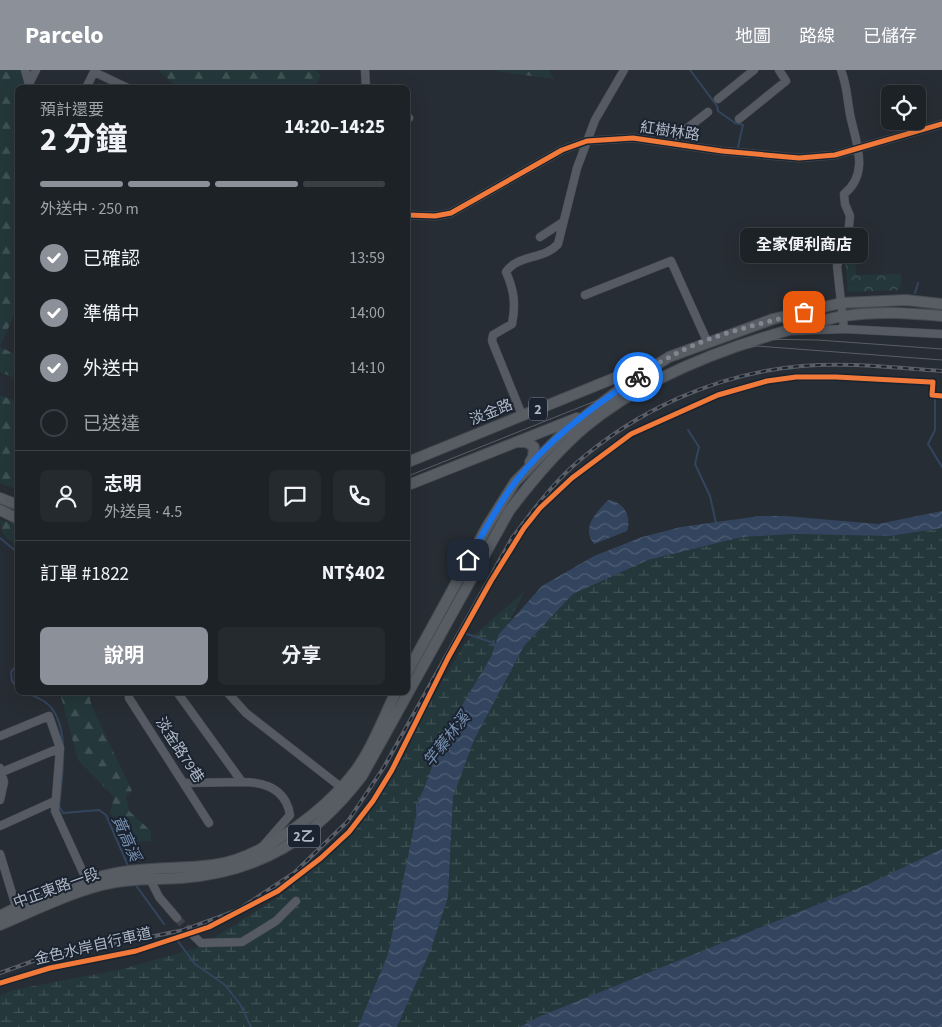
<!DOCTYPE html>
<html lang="zh-TW">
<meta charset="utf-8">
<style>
:root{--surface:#1d2227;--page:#252a2f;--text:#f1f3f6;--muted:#a0a4a7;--line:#3b3f44;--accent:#8c9099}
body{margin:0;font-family:"Source Sans 3","Noto Sans TC",sans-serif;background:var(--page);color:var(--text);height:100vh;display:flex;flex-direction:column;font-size:19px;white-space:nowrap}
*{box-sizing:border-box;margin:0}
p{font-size:16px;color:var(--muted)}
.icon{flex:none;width:28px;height:28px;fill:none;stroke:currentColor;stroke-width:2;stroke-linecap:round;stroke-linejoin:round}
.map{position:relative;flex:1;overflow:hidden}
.panel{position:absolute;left:15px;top:15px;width:395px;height:610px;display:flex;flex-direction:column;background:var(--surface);border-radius:8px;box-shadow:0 5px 20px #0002,0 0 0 1px var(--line)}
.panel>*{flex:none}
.buttons{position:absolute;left:881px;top:15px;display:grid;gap:10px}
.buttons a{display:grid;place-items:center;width:45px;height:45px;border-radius:8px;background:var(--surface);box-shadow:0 5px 20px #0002,0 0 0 1px var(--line);font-size:25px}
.pin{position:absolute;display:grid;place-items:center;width:42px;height:42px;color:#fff;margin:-21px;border-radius:10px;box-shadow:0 2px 8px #0006}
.courier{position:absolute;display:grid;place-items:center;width:50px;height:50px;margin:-25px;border:4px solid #1a73e8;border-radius:50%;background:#fff;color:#222;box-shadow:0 1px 6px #0007}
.bubble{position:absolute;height:35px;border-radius:8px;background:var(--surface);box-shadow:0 5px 20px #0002,0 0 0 1px var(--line);font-size:16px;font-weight:700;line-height:35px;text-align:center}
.head em{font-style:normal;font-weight:700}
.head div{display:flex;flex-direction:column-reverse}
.head{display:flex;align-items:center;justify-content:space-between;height:85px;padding:0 25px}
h1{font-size:32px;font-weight:700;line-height:38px}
.bar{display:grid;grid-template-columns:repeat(4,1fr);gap:8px 5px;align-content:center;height:60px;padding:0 25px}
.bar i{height:6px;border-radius:4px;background:var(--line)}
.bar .current{background:var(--accent)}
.bar p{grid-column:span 4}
.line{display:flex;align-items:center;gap:12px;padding:0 25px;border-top:1px solid var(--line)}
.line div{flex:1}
.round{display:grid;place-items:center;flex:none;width:52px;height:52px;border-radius:8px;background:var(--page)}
ol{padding:0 25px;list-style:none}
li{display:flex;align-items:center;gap:15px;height:55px}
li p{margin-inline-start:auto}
li .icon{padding:5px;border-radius:50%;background:var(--accent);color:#fff;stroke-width:4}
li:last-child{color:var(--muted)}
li i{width:28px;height:28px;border:2px solid var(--line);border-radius:50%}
.button{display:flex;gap:10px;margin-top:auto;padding:10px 25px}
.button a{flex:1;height:58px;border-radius:8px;background:var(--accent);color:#fff;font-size:20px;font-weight:700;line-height:58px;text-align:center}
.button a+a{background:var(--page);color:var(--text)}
header{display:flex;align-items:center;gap:30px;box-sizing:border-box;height:70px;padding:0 25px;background:var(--accent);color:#fff}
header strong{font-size:24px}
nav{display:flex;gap:28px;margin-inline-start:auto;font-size:18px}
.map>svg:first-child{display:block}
.forest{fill:url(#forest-firs)}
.wetland{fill:url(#wetland-marsh)}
.park{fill:url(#park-crowns)}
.water{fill:url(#water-waves)}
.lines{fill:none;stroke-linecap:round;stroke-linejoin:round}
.stream{stroke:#33455e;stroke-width:2}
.minor-tunnel{stroke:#3b424a;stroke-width:8;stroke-dasharray:8 4;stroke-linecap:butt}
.minor-casing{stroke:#44494f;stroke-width:9}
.major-casing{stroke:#444951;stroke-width:12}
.minor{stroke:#565a62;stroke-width:8}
.major{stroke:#585d64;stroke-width:10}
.tram{stroke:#5a5e66;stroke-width:1}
.rail-casing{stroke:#5a5e66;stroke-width:4}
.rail{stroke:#1a232f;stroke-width:2;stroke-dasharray:5.5;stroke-linecap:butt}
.cycleway-casing{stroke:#1a232f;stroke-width:8}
.cycleway{stroke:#f17a3a;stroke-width:5}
.done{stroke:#7f8793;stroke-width:5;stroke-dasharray:0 9}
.route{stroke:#1a73e8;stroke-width:6}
.labels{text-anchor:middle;stroke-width:4;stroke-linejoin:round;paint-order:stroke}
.shield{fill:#1a232f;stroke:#828b99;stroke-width:1}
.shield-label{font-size:14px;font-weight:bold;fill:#afb8c6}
.street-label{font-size:15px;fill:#afb8c6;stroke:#1a232f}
.water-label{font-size:16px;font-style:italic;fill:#768fb0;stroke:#1a232f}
</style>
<header>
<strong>Parcelo</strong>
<nav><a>地圖</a><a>路線</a><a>已儲存</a></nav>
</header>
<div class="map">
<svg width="942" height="957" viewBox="0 0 942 957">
<defs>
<pattern id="forest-firs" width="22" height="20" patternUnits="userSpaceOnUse" patternTransform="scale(1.25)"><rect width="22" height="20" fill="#24373a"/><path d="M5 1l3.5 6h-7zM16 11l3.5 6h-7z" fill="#415255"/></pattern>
<pattern id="wetland-marsh" width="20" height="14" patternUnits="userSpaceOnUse" patternTransform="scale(1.25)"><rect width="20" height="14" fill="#24373a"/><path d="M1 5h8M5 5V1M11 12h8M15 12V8" fill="none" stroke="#415255"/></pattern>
<pattern id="park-crowns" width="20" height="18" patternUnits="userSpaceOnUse" patternTransform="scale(1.25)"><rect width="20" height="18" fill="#24373a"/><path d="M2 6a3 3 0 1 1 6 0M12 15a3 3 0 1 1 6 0" fill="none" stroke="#415255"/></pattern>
<pattern id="water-waves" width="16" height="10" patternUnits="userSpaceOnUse" patternTransform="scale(1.25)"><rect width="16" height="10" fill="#33455e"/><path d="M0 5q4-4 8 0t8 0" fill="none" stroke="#4e5e74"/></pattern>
</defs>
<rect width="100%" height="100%" fill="#272d34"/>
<path class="forest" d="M0,0H21L25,17L18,18L17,238L0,277L17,285V309L0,302Z
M158,0H315L321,6L314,17L178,18Z
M496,0H549L553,9L496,1Z
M0,325L15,331L17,337V420L0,413Z
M0,450L17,454V476C7,468 0,464 0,450Z
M60,623H90V630L95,643L132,721L126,726L129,741L151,761V771L131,772L125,751L110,744L114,727L78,690Z"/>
<path class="wetland" d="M942,458V779L866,815L538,947L520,957H397L431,879L448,827L453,727L474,670L524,576L573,524L648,490L742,467L794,464L890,466Z
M524,522L419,732L388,884L358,957H0V925L13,920L122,899L197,878L277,828L349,768L385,718L408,679L419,650L465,573Z"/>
<path class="park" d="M854,171L856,205L901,204V216L898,220L851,222L848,220L845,192Z"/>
<path class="water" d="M608,430C624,432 632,446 627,461L594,474C581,457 596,443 608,430Z
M942,441V458L890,466L794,464L742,467L648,490L573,524L524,576L474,670L453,727L448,827L431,879L397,957H358L388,884L419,732L443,667L491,587L499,564L542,516L594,486L642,467L681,457L760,446H785L878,454Z
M942,779V957H520L538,947L866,815Z"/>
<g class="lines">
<path class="stream" d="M690,0L717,36L718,41L735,53L743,55L738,77
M915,223L918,213
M935,310V360L928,374L942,397
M688,360L699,377L695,394L710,426L716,453
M0,468L18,483
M467,564L494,573L495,577
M18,593L11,602L12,611L18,618
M24,622C31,625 39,628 45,632C72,651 62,708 59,736L63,743L99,740L106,745L129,798
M417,748V734L424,721
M135,814L164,854
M174,866L195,894L225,915L240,934L251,957"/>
<path class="minor-tunnel" d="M177,848L189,861"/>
<defs>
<path id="minor" d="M25,0L30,18
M365,0L366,18
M841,0C848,18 847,32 851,49C857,75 869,104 844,124L845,134L850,146L848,166L837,196L844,259
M29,14L36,0
M86,18L94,2L128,18
M718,29L754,0
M408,47L409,48
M739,49L786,11L779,0
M673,73L680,64L708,42
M408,145L435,146L451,143L562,80L587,71L633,68L722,81L799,88L835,85L942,54
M540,167L563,152
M585,225L671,191L707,271
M794,261L844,259L942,264
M522,345L492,271L493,265L512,254C516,234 514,220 506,202C518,184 544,190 558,174L577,98L595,50L624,0
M129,622V628L209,753
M177,622L242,712C265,712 286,719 290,745L263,776
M227,622L246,643L342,718
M0,666L49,646L60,678L55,741L87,811
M0,698L4,712L0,730
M2,702L60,678
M185,713L242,712
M0,756L55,731
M0,784L18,843
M150,809L159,827L177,848
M189,861L201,873L242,872L276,851L296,831"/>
<path id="major" d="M519,372H527L534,377L533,387L530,392
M408,392L649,294
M408,415L577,348
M0,428L18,435
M0,440L18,449
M408,601L488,455L515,412L563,363L628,313L669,287L773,249L841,233L906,230L942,234
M0,846C32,829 86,808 122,802C151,797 183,799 213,795C262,789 327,739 356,700C373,677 383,648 396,622
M0,855C33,841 67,824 102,815C128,808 155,810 181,808C260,802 315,768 362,706L509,441C531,412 557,381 585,357C645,307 725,277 800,257C814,253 829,248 844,246C877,241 909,243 942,246"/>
</defs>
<use href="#minor" class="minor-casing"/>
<use href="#major" class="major-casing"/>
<use href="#minor" class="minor"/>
<use href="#major" class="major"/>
<path class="tram" d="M757,269L818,270L942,279
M408,406L693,292L726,281L757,276L942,290
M0,439L18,446"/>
<defs>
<path id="rail" d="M0,903L36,890L184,860L238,840L294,803L348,751L384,697L512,468C531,443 550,417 573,396C636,340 718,303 802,296C849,292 895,298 942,301"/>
</defs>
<use href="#rail" class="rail-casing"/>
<use href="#rail" class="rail"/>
<defs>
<path id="cycleway" d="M408,145L435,146L451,143L562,80L587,71L633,68L722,81L799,88L835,85L942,54
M0,913L50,898L136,881L209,857L278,821L321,788L349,762L373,731L392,700L448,588L491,511L524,458L540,438L572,408L631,364L718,325L767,311L796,307H836L930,312H933L932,325L942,326"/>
</defs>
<use href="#cycleway" class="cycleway-casing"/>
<use href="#cycleway" class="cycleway"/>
</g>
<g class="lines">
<path class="done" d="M638,307C648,300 657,293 668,288C709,264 759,255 804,242"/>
<path class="route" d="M468,490C483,464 497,436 516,411C548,370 594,335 638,307"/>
</g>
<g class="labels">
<g class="shield">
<rect x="529" y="327.5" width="18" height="23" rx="4"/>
<rect x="288" y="754.5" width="32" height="23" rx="4"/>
</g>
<g class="shield-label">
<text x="538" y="344">2</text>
<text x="304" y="771">2乙</text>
</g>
<g class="street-label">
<text transform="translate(670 61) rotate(8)" y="5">紅樹林路</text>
<text transform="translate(491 342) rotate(-22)" y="5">淡金路</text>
<text transform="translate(180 680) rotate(57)" y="5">淡金路79巷</text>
<text transform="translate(56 818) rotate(-20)" y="5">中正東路一段</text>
<text transform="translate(93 876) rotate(-13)" y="5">金色水岸自行車道</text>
</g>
<g class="water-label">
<text transform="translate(446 669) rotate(-52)" y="6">竿蓁林溪</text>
<text transform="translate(127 768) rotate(66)" y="6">黃高溪</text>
</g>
</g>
</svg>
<div class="buttons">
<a><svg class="icon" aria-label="locate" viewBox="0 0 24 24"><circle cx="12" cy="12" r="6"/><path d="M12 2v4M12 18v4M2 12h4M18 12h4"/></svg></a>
</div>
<div class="pin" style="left:804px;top:242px;background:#ea580c"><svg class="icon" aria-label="bag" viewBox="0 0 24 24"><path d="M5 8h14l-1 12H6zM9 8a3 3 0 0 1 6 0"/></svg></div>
<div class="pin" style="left:468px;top:490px;background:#1f2937"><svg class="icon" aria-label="home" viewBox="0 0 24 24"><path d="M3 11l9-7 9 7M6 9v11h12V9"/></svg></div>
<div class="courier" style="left:638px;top:307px"><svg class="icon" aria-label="bike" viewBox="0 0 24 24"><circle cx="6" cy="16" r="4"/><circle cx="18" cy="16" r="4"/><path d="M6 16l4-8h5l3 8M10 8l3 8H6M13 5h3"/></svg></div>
<div class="bubble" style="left:740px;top:158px;width:128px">全家便利商店</div>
<section class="panel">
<div class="head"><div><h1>2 分鐘</h1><p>預計還要</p></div><em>14:20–14:25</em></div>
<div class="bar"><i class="current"></i><i class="current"></i><i class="current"></i><i></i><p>外送中 · 250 m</p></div>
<ol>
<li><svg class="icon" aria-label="check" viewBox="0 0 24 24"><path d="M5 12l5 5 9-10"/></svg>已確認<p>13:59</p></li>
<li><svg class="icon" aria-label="check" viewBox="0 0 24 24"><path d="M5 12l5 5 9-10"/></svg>準備中<p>14:00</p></li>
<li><svg class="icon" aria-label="check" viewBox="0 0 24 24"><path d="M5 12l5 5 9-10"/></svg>外送中<p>14:10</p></li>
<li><i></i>已送達</li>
</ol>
<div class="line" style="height:90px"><a class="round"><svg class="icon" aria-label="person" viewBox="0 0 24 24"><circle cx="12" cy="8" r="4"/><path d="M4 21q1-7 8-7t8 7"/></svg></a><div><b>志明</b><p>外送員 · 4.5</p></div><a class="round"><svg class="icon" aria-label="chat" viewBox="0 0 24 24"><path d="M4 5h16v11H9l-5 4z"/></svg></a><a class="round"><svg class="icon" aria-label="phone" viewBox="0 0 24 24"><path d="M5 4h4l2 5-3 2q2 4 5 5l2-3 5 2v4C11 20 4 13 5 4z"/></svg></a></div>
<div class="line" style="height:65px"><div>訂單 #1822</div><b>NT$402</b></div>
<div class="button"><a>說明</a><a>分享</a></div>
</section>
</div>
